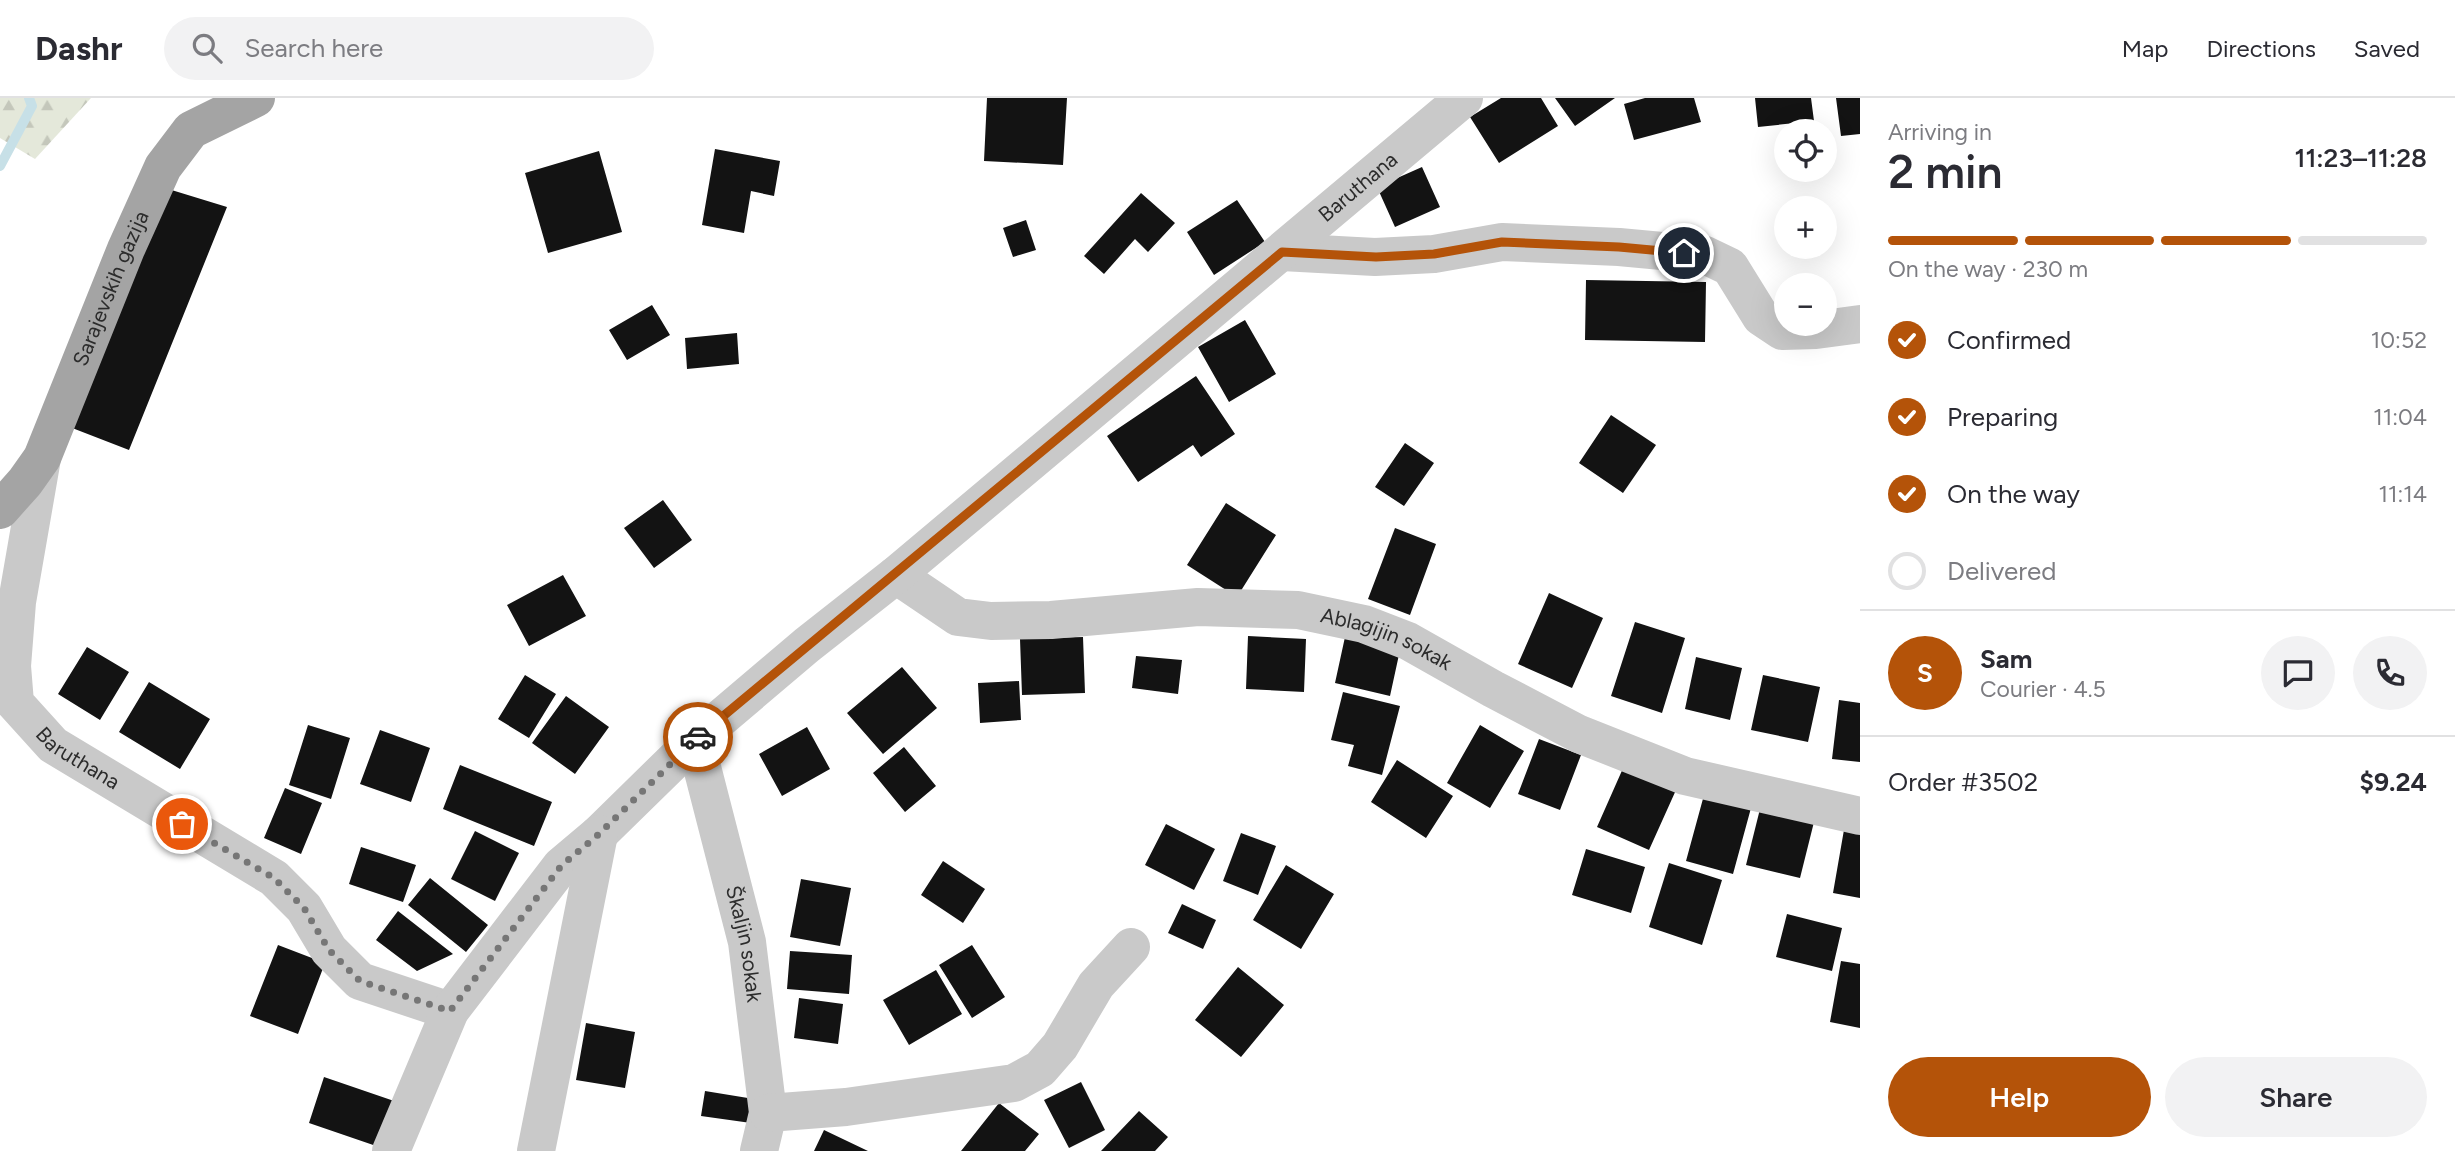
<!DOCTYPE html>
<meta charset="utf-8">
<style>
:root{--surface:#fff;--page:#f2f2f3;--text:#2b2b33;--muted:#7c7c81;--line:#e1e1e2;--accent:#b45309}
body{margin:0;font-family:Figtree,sans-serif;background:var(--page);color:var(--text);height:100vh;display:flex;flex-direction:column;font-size:26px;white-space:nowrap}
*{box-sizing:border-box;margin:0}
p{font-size:23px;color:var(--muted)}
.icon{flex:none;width:38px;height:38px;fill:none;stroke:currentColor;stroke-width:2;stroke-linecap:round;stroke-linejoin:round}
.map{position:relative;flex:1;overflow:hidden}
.sheet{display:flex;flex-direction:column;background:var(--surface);width:595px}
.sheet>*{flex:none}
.buttons{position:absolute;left:1774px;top:21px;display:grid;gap:14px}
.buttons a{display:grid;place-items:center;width:63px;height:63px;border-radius:50%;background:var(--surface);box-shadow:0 7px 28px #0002;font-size:35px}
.pin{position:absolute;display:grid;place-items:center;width:60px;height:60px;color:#fff;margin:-30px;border:4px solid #fff;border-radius:50%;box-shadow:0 2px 7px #0007}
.courier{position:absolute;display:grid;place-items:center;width:70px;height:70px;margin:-35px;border:5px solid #b45309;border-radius:50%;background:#fff;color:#222;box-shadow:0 2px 9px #0007}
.head em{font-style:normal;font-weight:600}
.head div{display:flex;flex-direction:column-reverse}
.head{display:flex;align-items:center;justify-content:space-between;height:119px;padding:0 28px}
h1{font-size:46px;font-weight:600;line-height:52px}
.bar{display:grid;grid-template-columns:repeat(4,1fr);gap:10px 7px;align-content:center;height:84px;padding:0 28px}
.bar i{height:9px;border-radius:5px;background:var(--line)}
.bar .current{background:var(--accent)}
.bar p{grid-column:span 4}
.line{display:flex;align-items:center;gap:18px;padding:0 28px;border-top:2px solid var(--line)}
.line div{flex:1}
.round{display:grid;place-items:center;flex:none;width:74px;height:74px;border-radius:37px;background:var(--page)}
ol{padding:0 28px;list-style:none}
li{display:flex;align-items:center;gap:21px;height:77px}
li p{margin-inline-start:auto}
li .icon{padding:7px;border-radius:50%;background:var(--accent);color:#fff;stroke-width:4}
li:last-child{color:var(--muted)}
li i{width:38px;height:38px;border:4px solid var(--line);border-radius:50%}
.cta{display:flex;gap:14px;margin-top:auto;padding:14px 28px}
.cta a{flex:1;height:80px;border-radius:42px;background:var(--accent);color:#fff;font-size:28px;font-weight:600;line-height:80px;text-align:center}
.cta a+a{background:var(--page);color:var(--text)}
header{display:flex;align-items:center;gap:42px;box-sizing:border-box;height:98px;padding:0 35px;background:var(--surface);border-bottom:2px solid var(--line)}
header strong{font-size:33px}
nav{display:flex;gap:38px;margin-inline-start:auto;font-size:24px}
.search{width:490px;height:63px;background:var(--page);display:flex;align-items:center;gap:18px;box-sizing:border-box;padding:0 24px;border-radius:38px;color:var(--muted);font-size:26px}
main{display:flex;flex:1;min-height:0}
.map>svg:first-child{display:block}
.forest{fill:url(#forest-firs)}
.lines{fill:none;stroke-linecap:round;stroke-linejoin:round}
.stream{stroke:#c7e0e7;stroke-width:10}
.building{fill:#131313}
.minor{stroke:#c9c9c9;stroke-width:38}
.major{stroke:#a4a4a4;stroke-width:38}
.done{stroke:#767676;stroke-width:7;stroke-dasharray:0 12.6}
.route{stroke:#b45309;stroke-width:9}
.labels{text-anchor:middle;stroke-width:7;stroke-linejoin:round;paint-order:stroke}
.street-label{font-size:21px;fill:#2c2c2c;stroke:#fff}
</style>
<header>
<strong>Dashr</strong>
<div class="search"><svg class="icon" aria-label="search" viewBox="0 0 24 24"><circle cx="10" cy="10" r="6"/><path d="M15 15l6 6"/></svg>Search here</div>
<nav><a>Map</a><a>Directions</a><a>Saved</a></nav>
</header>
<main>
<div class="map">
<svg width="1860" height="1053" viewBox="0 0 1860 1053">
<defs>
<pattern id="forest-firs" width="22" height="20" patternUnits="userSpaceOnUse" patternTransform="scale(1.75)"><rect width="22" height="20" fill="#e4e8da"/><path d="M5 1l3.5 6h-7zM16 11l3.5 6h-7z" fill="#c4c7bb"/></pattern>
</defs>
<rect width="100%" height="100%" fill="#fff"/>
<path class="forest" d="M0,0H91L35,61L0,40Z"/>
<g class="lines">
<path class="stream" d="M0,68L32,8L29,0"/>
</g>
<path class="building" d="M987,0H1067L1063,67L984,63Z
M1501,0H1541L1558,28L1499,65L1470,19Z
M1555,0H1615L1575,28Z
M1645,0H1694L1701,24L1634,42L1624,6Z
M1755,0H1811L1814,23L1758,29Z
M1836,0H1860V36L1841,38Z
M715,51L780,63L774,98L751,93L744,135L702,127Z
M599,53L622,134L548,155L525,75Z
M1422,69L1440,109L1395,129L1377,89Z
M165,90L227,109L129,352L67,328Z
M1141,95L1175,125L1148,154L1135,141L1104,176L1084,158Z
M1237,102L1265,144L1214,177L1187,134Z
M1026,122L1036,152L1013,159L1003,130Z
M1586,182L1706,184L1705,244L1585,242Z
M652,207L670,237L627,262L609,232Z
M1245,222L1276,276L1229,304L1198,249Z
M737,235L739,266L687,271L685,240Z
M1196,278L1235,336L1201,359L1193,347L1138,384L1107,338Z
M1611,317L1656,347L1623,395L1579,365Z
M1405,345L1434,365L1404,408L1375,389Z
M663,402L692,442L654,470L624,430Z
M1226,405L1276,437L1237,499L1187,467Z
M1395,430L1436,446L1410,517L1368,501Z
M563,477L586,518L529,548L507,507Z
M1549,495L1603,520L1572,590L1518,566Z
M1635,524L1685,540L1662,615L1611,598Z
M1248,538L1306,541L1304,594L1246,591Z
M1083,539L1085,595L1022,597L1020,541Z
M1345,539L1400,552L1390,598L1335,585Z
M87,549L129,574L100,622L58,596Z
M1136,558L1182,562L1178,596L1132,590Z
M1696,559L1742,570L1730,622L1685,611Z
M902,569L937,610L883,656L847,615Z
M525,577L556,596L529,640L498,621Z
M1763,577L1820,589L1808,644L1751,632Z
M1019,583L1021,622L980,625L978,585Z
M149,584L210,621L180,671L119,634Z
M1343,594L1400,608L1382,677L1348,668L1354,647L1331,642Z
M566,598L609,629L575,676L532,645Z
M1839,602L1860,605V664L1832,661Z
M308,627L350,640L331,701L289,687Z
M1480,627L1524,653L1490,710L1447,685Z
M807,629L830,671L782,698L759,656Z
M380,632L430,650L411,704L360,686Z
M1539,641L1581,657L1560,712L1518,696Z
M904,649L936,688L905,714L873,675Z
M1397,662L1453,698L1426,740L1371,704Z
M460,667L552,704L534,748L443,711Z
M1624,668L1676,692L1649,752L1597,729Z
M285,690L322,705L301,756L264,740Z
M1704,697L1751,710L1733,776L1686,763Z
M1760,711L1814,724L1800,780L1746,767Z
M1166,726L1215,751L1194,792L1145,767Z
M1845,726L1860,729V800L1833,795Z
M475,733L519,755L495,803L451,781Z
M1241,735L1276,748L1258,797L1223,783Z
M361,749L416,767L403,804L349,786Z
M1586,751L1645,769L1631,815L1572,797Z
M943,763L985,791L963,825L921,797Z
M1669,765L1722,782L1702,847L1649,829Z
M1286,767L1334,796L1301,851L1253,822Z
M430,780L488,827L466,854L408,807Z
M801,781L851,790L840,848L790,839Z
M1182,806L1216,822L1203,851L1168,835Z
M398,813L453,856L417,873L376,842Z
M1787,816L1842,830L1832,873L1776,859Z
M278,847L325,865L298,936L250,918Z
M972,847L1005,899L972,920L939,867Z
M790,853L852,857L849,896L787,891Z
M1841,863L1860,866V930L1830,924Z
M1238,869L1284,907L1241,959L1195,922Z
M936,872L962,916L909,947L883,902Z
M799,900L843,906L838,946L794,940Z
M586,925L635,934L625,990L576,982Z
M324,979L397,1004L382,1050L309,1025Z
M1081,984L1105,1032L1069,1050L1044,1002Z
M705,993L754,1001L751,1025L701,1018Z
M999,1005L1039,1036L1025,1053H961Z
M1139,1013L1168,1039L1155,1053H1101Z
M824,1032L868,1053H814Z"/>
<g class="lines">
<g class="minor">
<path d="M1282,154L1375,159L1434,156L1502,144L1619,149L1705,157L1730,169L1761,219L1782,233L1816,232L1860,226"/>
<path id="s1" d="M42,360L17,504L12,568L15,605L53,647L274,780L304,810L329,852L360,883L450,913"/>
<path id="s2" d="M896,477L958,519L991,523L1051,522L1198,509L1298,512L1364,526L1408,543L1493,591L1579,636L1685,678L1860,718"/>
<path id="s3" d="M695,642L747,844L768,1015L759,1053"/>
<path d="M768,1015L846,1009L1014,985L1040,971L1060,948L1096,887L1131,849"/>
<path id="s4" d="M391,1053L450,913L561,768L599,736L695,642L807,547L896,477L1464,0"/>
<path d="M536,1053L599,736"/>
</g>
<path class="major" id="s5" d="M0,412L25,384L42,360L126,151L163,69L191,32L256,0"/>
</g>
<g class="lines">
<path class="done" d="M182,726L274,780L304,810L329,852L360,883L450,913L561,768L599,736L698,639"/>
<path class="route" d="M698,639L1282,154L1376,159L1434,156L1502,144L1619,149L1684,155"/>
</g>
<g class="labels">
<g class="street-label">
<text dy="7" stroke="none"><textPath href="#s4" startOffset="1382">Baruthana</textPath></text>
<text dy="7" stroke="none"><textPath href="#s5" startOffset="250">Sarajevskih gazija</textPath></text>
<text dy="7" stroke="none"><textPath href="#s2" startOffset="509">Ablagijin sokak</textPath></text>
<text dy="7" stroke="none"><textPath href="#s1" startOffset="332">Baruthana</textPath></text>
<text dy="7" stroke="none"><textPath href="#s3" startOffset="210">Škaljin sokak</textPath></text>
</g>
</g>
</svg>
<div class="buttons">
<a><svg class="icon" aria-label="locate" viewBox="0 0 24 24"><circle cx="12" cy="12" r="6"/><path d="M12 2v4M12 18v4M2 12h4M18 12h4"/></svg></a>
<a>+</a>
<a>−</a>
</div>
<div class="pin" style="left:182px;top:726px;background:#ea580c"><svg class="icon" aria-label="bag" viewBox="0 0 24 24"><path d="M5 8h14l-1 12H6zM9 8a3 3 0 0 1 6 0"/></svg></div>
<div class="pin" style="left:1684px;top:155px;background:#1f2937"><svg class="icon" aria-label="home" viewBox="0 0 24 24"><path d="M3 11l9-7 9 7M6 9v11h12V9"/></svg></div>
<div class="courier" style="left:698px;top:639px"><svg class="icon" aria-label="car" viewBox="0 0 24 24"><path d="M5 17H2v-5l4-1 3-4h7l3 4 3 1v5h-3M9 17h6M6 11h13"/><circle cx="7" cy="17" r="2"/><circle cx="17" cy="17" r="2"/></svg></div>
</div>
<section class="sheet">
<div class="head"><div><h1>2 min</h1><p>Arriving in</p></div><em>11:23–11:28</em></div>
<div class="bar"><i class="current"></i><i class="current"></i><i class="current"></i><i></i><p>On the way · 230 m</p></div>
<ol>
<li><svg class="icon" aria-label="check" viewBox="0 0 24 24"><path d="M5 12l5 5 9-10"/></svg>Confirmed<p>10:52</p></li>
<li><svg class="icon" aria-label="check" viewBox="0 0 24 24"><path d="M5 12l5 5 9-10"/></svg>Preparing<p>11:04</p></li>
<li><svg class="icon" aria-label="check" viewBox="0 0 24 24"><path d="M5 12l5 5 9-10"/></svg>On the way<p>11:14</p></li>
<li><i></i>Delivered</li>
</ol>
<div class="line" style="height:126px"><b class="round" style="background:var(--accent);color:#fff">S</b><div><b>Sam</b><p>Courier · 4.5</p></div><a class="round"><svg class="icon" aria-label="chat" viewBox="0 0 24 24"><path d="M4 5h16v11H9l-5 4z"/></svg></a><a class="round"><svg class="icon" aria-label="phone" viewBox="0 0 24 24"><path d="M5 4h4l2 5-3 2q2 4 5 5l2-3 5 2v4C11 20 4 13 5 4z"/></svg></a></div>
<div class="line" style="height:91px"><div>Order #3502</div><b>$9.24</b></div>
<div class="cta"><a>Help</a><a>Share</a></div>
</section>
</main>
